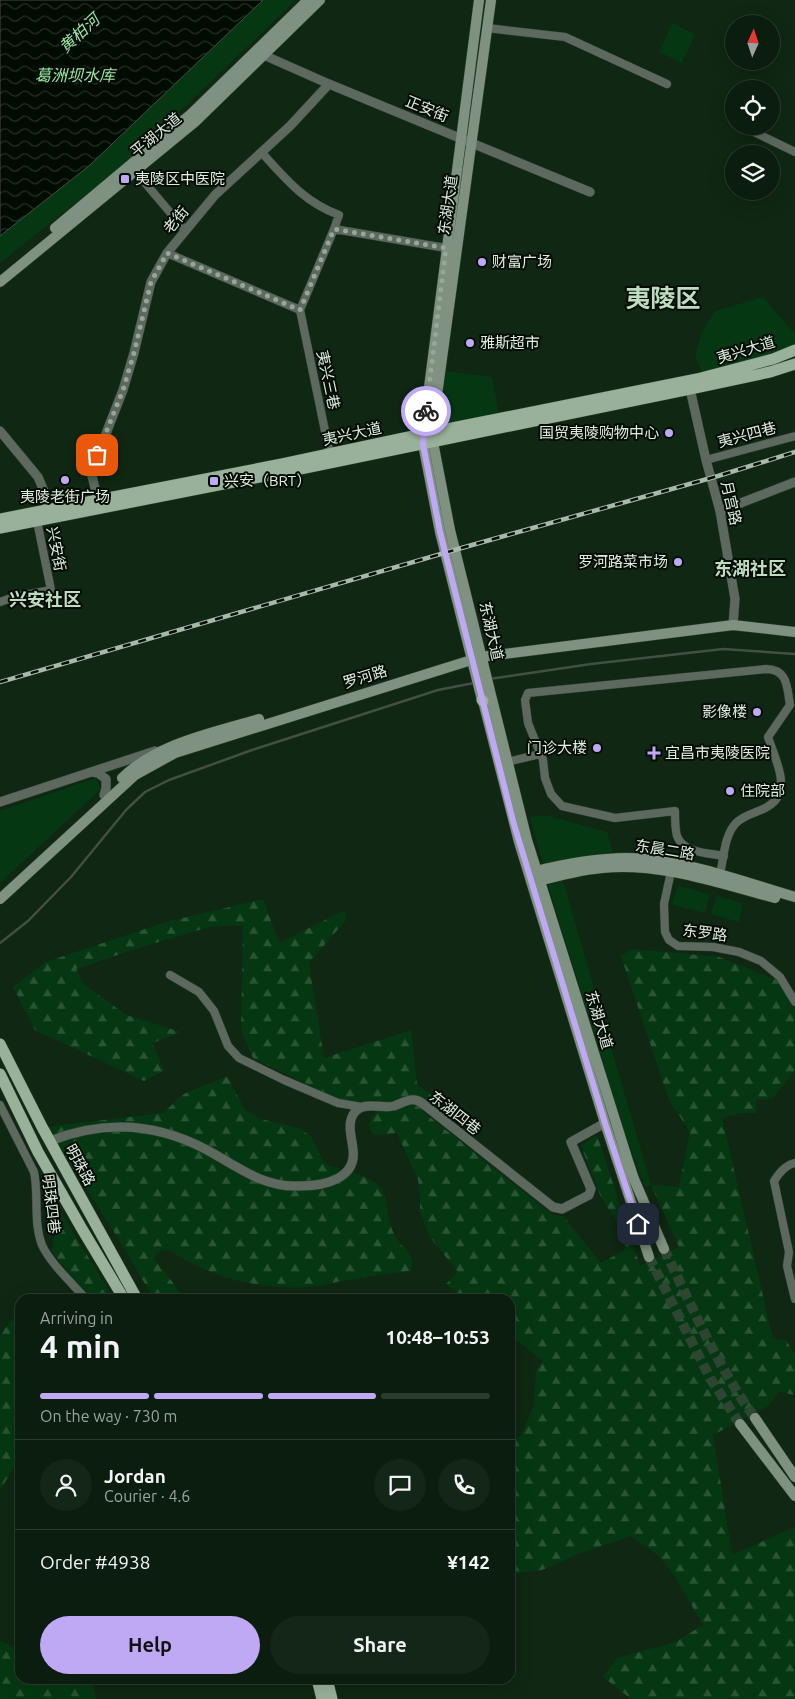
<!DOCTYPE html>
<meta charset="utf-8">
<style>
:root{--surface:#0b1d0e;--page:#142617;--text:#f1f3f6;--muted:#9aa29e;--line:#2b3b2e;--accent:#bfa9f4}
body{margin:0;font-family:Ubuntu,"Noto Sans SC",sans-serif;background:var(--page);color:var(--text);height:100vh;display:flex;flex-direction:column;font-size:19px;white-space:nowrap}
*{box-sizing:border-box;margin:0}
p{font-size:16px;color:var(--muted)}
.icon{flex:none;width:28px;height:28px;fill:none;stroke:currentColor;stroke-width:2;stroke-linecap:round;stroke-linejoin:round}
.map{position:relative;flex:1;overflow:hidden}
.side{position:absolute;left:15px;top:1294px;width:500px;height:390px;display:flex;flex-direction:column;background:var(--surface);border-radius:15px;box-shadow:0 5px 20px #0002,0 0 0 1px var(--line)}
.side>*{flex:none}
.needle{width:32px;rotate:3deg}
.fabs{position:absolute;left:725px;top:15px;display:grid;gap:10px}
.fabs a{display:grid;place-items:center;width:55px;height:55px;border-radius:50%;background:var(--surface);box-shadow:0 5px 20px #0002,0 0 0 1px var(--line);font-size:25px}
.pin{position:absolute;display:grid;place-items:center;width:42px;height:42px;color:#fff;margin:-21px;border-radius:10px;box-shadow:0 2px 8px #0006}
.courier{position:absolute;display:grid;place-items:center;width:50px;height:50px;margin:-25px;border:4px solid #bfa9f4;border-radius:50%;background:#fff;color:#222;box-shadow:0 1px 6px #0007}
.overview em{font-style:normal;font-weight:700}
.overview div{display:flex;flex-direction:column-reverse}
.overview{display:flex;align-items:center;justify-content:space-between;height:85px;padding:0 25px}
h1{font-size:32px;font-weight:700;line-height:38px}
.bar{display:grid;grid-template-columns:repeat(4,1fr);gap:8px 5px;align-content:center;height:60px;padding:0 25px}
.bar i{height:6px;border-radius:4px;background:var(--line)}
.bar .current{background:var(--accent)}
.bar p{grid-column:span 4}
.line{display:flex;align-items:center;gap:12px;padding:0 25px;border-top:1px solid var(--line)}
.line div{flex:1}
.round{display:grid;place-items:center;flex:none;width:52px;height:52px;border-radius:26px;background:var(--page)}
.cta{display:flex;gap:10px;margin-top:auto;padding:10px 25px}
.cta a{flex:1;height:58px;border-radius:30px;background:var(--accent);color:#111;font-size:20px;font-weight:700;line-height:58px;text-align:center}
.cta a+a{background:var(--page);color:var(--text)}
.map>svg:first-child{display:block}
.forest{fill:url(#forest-firs)}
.green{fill:#053812}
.water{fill:url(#water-waves);stroke:#434f43}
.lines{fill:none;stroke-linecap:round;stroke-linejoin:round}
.stream{stroke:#434f43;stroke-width:2.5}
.secondary-tunnel{stroke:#2e4532;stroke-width:10;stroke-dasharray:10 5;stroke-linecap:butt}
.minor-casing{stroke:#2c4330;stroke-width:9}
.tertiary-casing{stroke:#2c4330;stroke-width:10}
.secondary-casing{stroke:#2c4330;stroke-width:11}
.primary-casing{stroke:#2c4330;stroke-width:12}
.minor{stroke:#5d685e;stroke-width:8}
.tertiary{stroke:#5d685e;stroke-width:9}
.secondary{stroke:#7f9180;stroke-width:10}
.primary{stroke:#99b19b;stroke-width:11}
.rail-casing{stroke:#a8b9aa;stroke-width:4.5}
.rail{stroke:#040d05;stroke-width:2.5;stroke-dasharray:8;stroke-linecap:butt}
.done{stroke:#96a798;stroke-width:5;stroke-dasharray:0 9}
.route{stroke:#bfa9f4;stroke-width:6}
.poi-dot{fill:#bfa9f4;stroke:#040d05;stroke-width:2}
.labels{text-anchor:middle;stroke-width:4;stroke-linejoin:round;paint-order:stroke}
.street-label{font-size:15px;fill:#deecdf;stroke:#040d05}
.poi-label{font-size:15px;fill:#deecdf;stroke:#040d05;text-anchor:start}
.water-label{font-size:16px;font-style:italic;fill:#9be6a4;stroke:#040d05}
.quarter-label{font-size:18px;font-weight:bold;fill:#bfdcc1;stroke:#040d05}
.town-label{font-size:25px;font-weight:bold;fill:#bfdcc1;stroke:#040d05}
</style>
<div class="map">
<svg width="795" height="1699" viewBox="0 0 795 1699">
<defs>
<pattern id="forest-firs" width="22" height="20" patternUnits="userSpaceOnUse" patternTransform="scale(1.25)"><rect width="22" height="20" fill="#053812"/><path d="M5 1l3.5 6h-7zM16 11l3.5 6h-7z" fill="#295534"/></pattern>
<pattern id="water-waves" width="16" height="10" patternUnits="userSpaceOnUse" patternTransform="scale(1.25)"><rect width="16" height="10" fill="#000c00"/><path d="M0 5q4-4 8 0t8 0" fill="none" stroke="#253025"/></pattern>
</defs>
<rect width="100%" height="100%" fill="#0f2713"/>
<path class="forest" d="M263,899L279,943L345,910L346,920L309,963L324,1058L411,1030L417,1084L433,1097L422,1111L553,1215L563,1216L601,1263L625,1250V1236L600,1195L581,1146L597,1135L640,1266L679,1247L651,1185L679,1187L690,1132L669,1100L621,956L632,949L719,957L777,980L795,1009V1071L772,1099L756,1100V1113H740L722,1118L773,1339L786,1340L795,1355V1387L793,1395L780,1391L768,1406L713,1435L732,1555L795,1527V1699H631L603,1677L617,1658L675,1642L703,1625L676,1578L659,1556L631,1536L583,1552L542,1570L510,1574V1443L521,1436L534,1405L536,1370L543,1361L510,1335V1299H464L446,1284L458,1272L429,1236L420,1211V1196L418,1180L397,1133L374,1135L370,1130L369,1123L377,1110L362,1104L338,1099L253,1058L241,1031L243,925L209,927L132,950L76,969L84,984L126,1015L181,1032L153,1043L164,1071L144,1081L35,1030L13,987L46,962L166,922Z
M227,1076L245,1110L261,1119L299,1128L311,1136L325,1164C343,1170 365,1173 379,1186C388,1195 386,1209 389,1220C390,1224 392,1230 394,1234C400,1248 417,1252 411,1271C388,1273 365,1277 342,1281C331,1283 319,1287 308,1287C261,1290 208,1277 169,1250L157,1252L154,1259L186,1299H154L110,1225L46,1127L163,1113L184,1094Z
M57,1206L114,1299H91L52,1252Z
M11,1320L20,1323V1458L0,1490V1336Z
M0,1640L16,1649L20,1646V1679H91L96,1699H0Z"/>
<path class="green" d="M263,0H296L128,161L0,263V236L90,165Z
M672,23L695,34L682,63L659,52Z
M763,297L795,334V345L768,357L703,374L695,357L701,333L715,311Z
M445,371L492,377L499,414L437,426Z
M96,778L101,789L0,883V811Z
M545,815L607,832L613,852L589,855L543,864L530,817Z
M563,881L651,1185L645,1187L627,1139L548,885Z
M678,886L710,894L705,913L672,905Z
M716,896L743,903L739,922L711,914Z"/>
<path class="water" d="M0,0H263L90,165L0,236Z"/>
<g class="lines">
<path class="stream" d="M489,679L591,664L723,649L795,654
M0,943L28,921L71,877L126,810L145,792L169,780L252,750L438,690L474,683"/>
<path class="secondary-tunnel" d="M664,1249C692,1306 717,1366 755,1418
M649,1257L710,1378L740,1424"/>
<defs>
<path id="minor" d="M487,28L565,37L667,84
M756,133L795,152
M262,153C286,179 304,202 339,215L334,229
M135,171L185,230
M167,253L300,310L330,455
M300,310L334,229L446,248
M706,460L795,436
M0,602L14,597L51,590L37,521
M507,762L540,754
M672,867L664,904L665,932L669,940L678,946L713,947L739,952L761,961L780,977L795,1002
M719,878C724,861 723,837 736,823C745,814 757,813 767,807C794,792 775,759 768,737L790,705C787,688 788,669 766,669L528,693L525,700L528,723L543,760L545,778L551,794L562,806L615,818L675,811C675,819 675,829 677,836C683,853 709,853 724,856
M170,975L199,992L214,1011L228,1046L239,1058L284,1080L338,1103L362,1107
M0,1105L34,1172C39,1195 33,1222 42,1245C50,1263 72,1283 86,1299
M795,1163C785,1165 779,1173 774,1181L789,1252L787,1266L795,1299"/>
<path id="tertiary" d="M259,53L329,84L590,192
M690,389L706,460L720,511L735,599L733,625
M0,431L38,477L44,491L47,510
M98,500L91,472L123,390L134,353L151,282L167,253L215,195L290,126L329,84
M720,511L795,482
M91,772L98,773L106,779V789L104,795
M0,802L155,751
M50,1141C103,1120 155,1122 207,1150C237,1166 263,1188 300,1186C324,1186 357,1179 353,1149C352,1138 346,1122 355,1112C364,1101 382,1109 394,1106C405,1102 412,1096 422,1103L553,1207L562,1209L589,1195L591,1189L571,1142L605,1123"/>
<path id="secondary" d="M479,0L423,434V444L440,532L482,700
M491,0L440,373L432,432L433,442L450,530L527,840L628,1161L634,1179L664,1249
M55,228L191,114L308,0
M0,282L195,122L320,0
M483,701L519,842L605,1123L649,1257
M122,778C158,743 212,733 259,719
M532,872C568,863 609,855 646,859C697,864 747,883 795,897
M535,882C557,876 579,870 602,868C660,862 719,883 775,898
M0,899L135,775L175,753L481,657L733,625L795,632
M755,1418L795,1477
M740,1424L795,1496"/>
<path id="primary" d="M0,519L282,464L432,432L697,379L773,359L795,350
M0,528L305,468L690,389L770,372L795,364
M482,700L483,701
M0,1044L42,1127L137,1299
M0,1074L38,1152L82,1229L124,1299
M317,1679L322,1699
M327,1679L332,1699"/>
</defs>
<use href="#minor" class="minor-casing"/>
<use href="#tertiary" class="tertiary-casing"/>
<use href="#secondary" class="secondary-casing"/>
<use href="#primary" class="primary-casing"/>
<use href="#minor" class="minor"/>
<use href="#tertiary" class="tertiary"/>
<use href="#secondary" class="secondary"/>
<use href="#primary" class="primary"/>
<defs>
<path id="rail" d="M0,682L465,547L718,476L795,452"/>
</defs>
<use href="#rail" class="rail-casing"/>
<use href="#rail" class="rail"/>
</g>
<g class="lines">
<path class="done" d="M97,455L123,390L134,353L151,282L167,253L300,310L334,229L446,248L426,411"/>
<path class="route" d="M426,411L423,444L440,532L513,821L605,1123L638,1224"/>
</g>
<g class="poi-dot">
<rect x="120" y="174" width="10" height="10" rx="2.5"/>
<circle cx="482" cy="262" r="5"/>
<circle cx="470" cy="343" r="5"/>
<circle cx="669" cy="433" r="5"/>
<circle cx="65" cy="480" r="5"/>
<rect x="209" y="476" width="10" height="10" rx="2.5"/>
<circle cx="678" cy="562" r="5"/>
<circle cx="757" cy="712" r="5"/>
<circle cx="597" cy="748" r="5"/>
<path d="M651.5 745.5h5v5h5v5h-5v5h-5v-5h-5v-5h5z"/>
<circle cx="730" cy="791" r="5"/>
</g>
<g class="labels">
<g class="street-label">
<text transform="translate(427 109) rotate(22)" y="5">正安街</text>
<text transform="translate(156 135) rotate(-39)" y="5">平湖大道</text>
<text transform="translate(448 205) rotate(-82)" y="5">东湖大道</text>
<text transform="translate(176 220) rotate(-51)" y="5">老街</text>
<text transform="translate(746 350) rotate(-17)" y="5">夷兴大道</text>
<text transform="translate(328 380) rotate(78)" y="5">夷兴三巷</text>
<text transform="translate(352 434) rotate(-12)" y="5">夷兴大道</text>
<text transform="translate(747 435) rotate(-15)" y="5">夷兴四巷</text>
<text transform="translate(731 503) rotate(77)" y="5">月宫路</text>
<text transform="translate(56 549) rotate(79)" y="5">兴安街</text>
<text transform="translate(491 631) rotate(77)" y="5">东湖大道</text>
<text transform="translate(365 677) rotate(-17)" y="5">罗河路</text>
<text transform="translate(665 850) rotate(9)" y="5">东晨二路</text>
<text transform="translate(705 933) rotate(7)" y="5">东罗路</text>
<text transform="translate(599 1020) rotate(73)" y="5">东湖大道</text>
<text transform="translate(455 1113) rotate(38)" y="5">东湖四巷</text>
<text transform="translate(80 1165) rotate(61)" y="5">明珠路</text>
<text transform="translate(51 1204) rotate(83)" y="5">明珠四巷</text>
</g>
<g class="poi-label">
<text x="135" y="184">夷陵区中医院</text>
<text x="492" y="267">财富广场</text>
<text x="480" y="348">雅斯超市</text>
<text x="659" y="438" text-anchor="end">国贸夷陵购物中心</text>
<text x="224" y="486">兴安（BRT）</text>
<text x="65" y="502" text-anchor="middle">夷陵老街广场</text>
<text x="668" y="567" text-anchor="end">罗河路菜市场</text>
<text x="747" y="717" text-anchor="end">影像楼</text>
<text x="587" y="753" text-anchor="end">门诊大楼</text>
<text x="665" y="758">宜昌市夷陵医院</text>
<text x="740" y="796">住院部</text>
</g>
<g class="water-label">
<text transform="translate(79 33) rotate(-43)" y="6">黄柏河</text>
<text x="75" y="81">葛洲坝水库</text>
</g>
<g class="quarter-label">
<text x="750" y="575">东湖社区</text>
<text x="45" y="606">兴安社区</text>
</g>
<g class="town-label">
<text x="663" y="307">夷陵区</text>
</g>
</g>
</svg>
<div class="fabs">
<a><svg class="needle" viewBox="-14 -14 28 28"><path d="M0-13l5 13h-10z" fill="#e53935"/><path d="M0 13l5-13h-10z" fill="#9aa29e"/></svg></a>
<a><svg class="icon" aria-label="locate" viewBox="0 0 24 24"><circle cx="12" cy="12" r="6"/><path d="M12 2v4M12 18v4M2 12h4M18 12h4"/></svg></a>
<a><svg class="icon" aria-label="layers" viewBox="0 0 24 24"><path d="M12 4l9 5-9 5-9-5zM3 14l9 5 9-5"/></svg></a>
</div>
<div class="pin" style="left:97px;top:455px;background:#ea580c"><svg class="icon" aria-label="bag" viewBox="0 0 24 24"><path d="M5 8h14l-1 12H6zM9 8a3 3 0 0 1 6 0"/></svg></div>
<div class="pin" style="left:638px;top:1224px;background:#1f2937"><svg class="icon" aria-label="home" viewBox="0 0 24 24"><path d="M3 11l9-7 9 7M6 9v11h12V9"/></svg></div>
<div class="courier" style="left:426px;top:411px"><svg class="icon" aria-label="bike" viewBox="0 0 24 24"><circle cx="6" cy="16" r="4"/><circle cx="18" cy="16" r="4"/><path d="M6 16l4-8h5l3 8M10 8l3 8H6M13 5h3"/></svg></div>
<section class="side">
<div class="overview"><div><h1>4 min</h1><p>Arriving in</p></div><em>10:48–10:53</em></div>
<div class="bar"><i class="current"></i><i class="current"></i><i class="current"></i><i></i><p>On the way · 730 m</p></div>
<div class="line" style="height:90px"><a class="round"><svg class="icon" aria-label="person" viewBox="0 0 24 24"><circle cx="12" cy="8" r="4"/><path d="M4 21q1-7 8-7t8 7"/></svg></a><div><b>Jordan</b><p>Courier · 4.6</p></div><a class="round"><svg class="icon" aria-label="chat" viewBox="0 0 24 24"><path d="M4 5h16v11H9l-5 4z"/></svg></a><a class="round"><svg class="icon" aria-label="phone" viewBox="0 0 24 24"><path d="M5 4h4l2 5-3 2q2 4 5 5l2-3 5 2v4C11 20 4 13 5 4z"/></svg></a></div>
<div class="line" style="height:65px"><div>Order #4938</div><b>¥142</b></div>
<div class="cta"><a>Help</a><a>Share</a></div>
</section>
</div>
